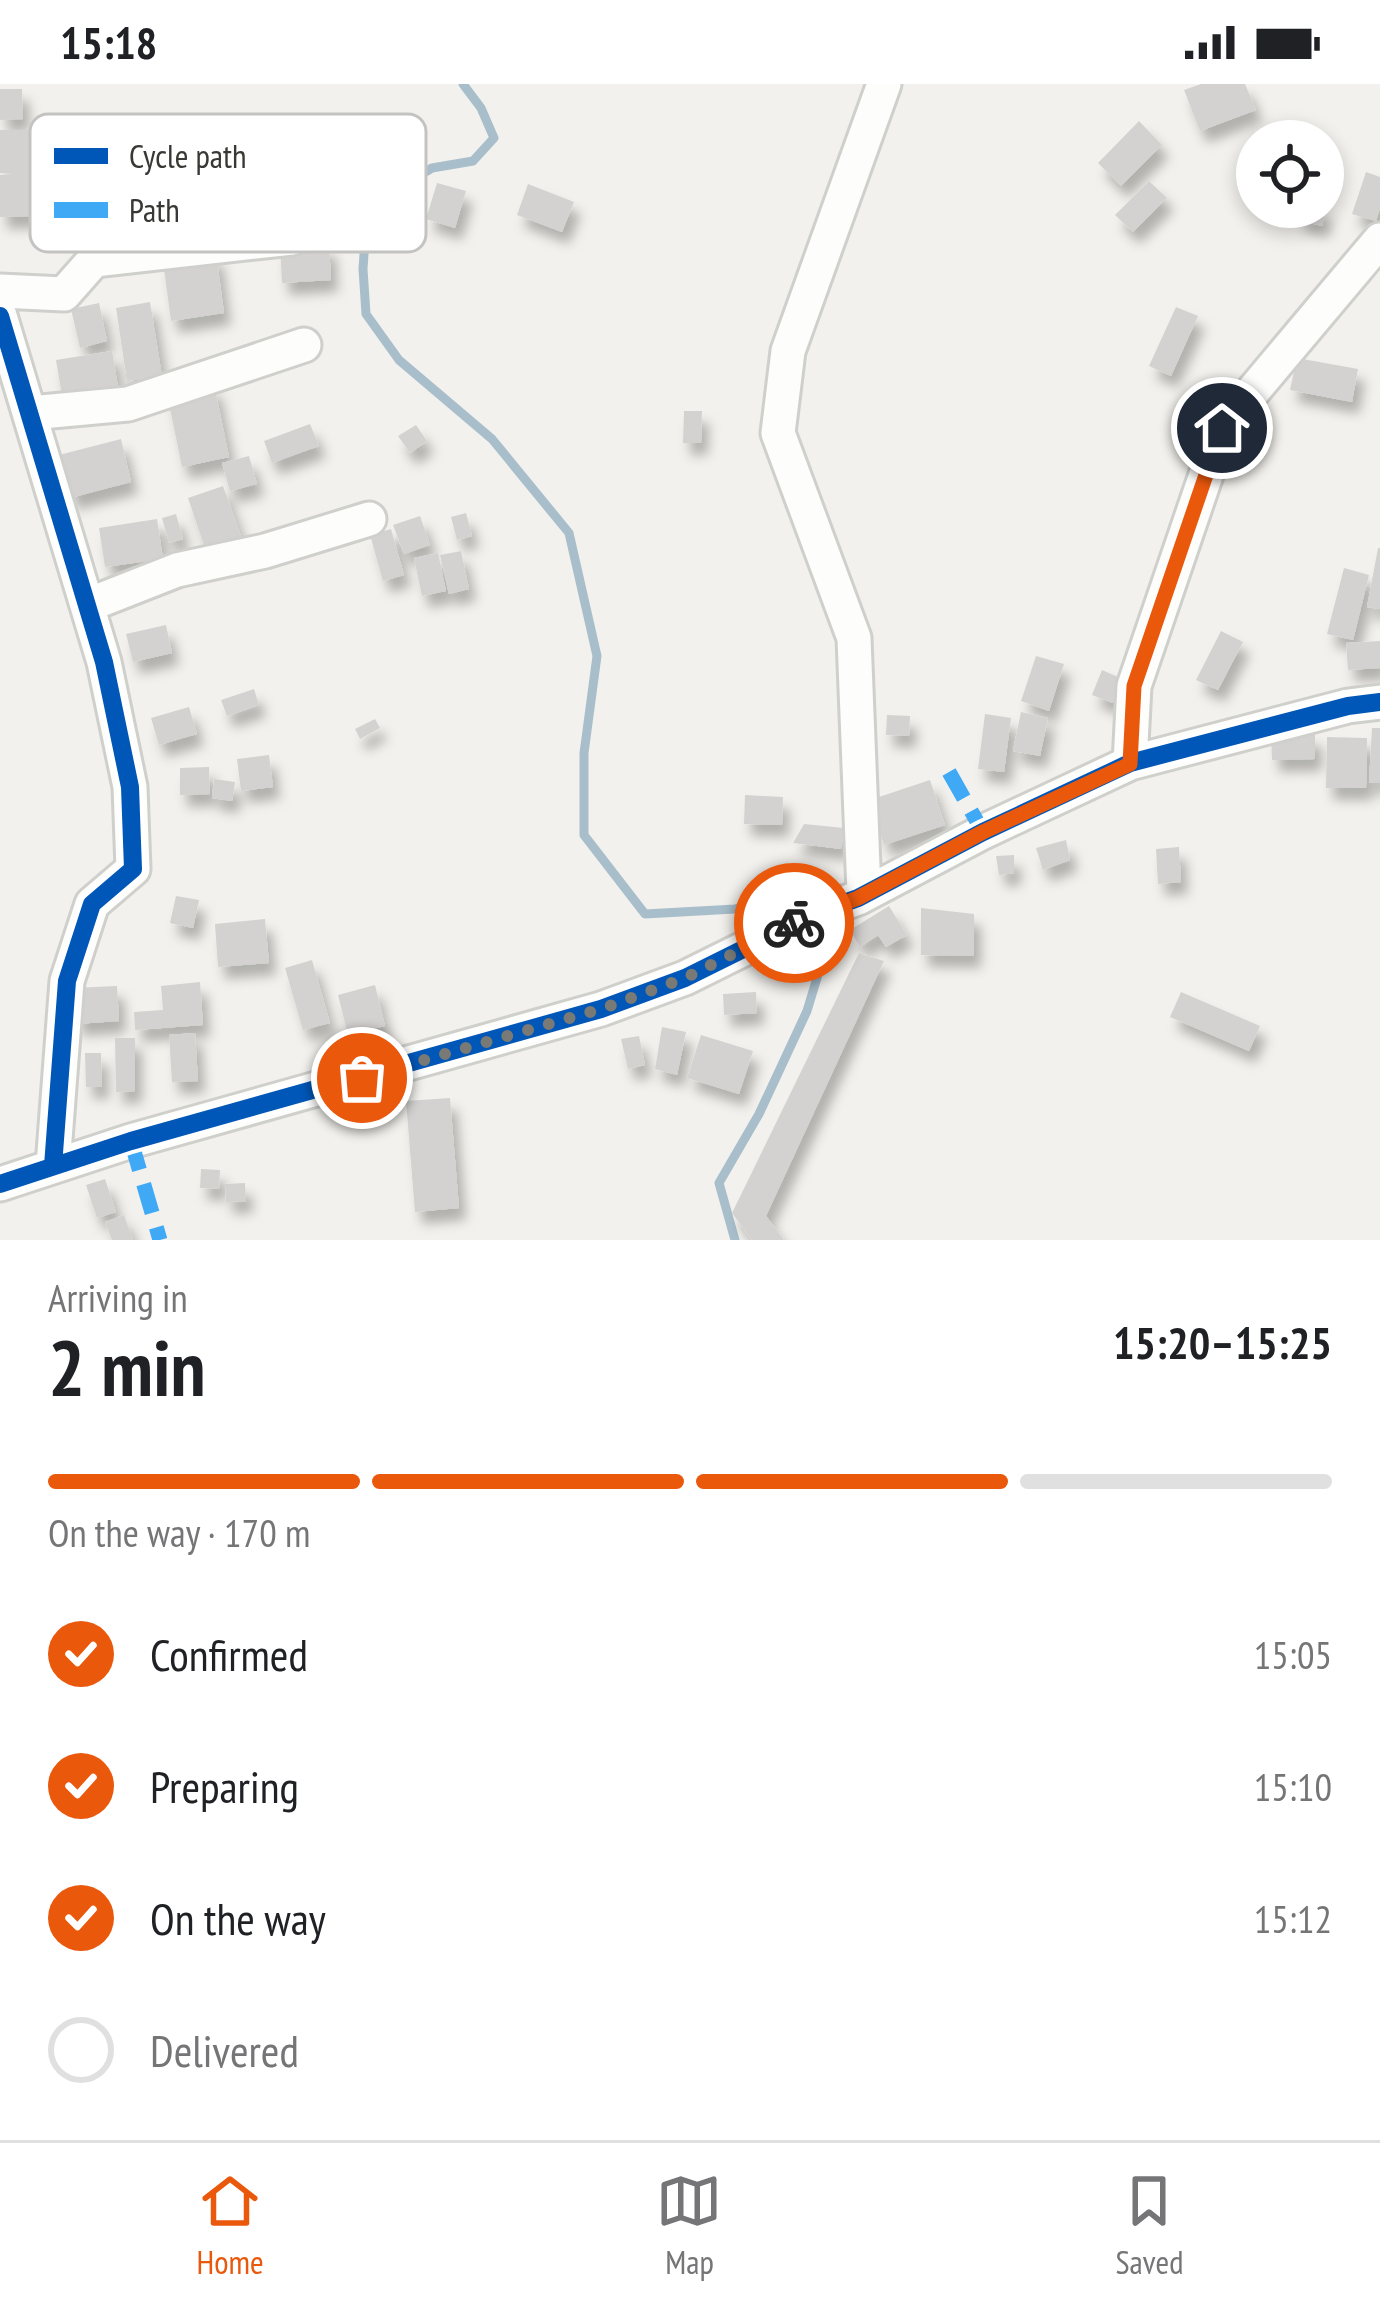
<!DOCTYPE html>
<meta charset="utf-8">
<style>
:root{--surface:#fff;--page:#f6f6f6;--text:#202124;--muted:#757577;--line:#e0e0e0;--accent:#ea580c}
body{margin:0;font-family:"PT Sans Narrow",sans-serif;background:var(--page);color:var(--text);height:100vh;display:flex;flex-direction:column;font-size:45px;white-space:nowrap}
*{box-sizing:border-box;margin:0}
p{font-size:39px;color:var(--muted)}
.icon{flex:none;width:66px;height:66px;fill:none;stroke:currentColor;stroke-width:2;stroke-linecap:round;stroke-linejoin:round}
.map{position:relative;height:1156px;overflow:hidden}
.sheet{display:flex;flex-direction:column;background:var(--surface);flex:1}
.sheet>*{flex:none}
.fabs{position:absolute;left:1236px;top:36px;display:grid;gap:24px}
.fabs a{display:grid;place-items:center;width:108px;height:108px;border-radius:50%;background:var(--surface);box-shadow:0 6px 18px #0003;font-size:60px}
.pin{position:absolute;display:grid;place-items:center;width:102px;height:102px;color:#fff;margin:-51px;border:6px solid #fff;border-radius:50%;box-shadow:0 3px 12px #0007}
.courier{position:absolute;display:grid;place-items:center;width:120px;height:120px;margin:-60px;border:9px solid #ea580c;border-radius:50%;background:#fff;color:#222;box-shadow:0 3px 15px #0007}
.summary em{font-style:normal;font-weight:700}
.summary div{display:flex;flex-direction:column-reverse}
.summary{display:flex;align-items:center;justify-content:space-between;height:204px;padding:0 48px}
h1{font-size:78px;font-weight:700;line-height:90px}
.bar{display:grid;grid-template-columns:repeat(4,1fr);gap:18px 12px;align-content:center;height:144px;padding:0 48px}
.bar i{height:15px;border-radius:9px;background:var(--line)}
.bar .active{background:var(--accent)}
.bar p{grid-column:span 4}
ol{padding:0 48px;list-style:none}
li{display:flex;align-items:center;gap:36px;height:132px}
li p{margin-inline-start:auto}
li .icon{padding:12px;border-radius:50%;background:var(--accent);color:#fff;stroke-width:4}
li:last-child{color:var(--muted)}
li i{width:66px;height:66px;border:6px solid var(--line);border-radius:50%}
.status{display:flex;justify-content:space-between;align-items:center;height:84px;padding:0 60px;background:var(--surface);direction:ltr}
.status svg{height:33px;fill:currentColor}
.menu{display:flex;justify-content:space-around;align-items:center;height:168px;border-top:3px solid var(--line);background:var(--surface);font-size:33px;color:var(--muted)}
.menu a{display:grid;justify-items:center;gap:6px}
.menu .active{color:var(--accent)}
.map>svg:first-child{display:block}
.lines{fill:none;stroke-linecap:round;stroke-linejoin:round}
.stream{stroke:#a8becb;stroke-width:9}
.building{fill:#d4d2d0;filter:url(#shadow)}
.street-casing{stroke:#cfcfcc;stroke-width:39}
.street{stroke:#fdfdfc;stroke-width:33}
.quiet{stroke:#3fa9f5;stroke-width:15;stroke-dasharray:30 15;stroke-linecap:butt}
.cycleway-casing{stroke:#fff;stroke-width:26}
.cycleway{stroke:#0057b8;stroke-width:18}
.done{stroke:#797975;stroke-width:12;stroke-dasharray:0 21.6}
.route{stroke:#ea580c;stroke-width:15}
.key{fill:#fff;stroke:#c3c3c2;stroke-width:3}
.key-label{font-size:33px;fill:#383835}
</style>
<div class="status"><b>15:18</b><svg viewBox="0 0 49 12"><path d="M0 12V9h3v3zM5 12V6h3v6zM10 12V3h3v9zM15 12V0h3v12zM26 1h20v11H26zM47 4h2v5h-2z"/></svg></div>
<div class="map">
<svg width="1380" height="1156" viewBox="0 0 1380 1156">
<defs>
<filter id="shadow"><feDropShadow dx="7" dy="12" stdDeviation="6" flood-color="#0004"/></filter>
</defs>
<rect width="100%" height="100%" fill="#f2f1ed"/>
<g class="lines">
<path class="stream" d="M463,0L481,24L494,54L473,77L432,84L393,107L366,141L363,185L366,230L399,276L492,355L569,449L597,572L584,669V751L645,830L735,825L808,802L823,817
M735,1156L719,1099L759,1030L807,927L833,841L830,832"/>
</g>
<path class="building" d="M1201,0H1245L1256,26L1200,47L1184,6Z
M0,5H22L23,35L0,36Z
M1139,37L1162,61L1121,102L1098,79Z
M0,46H31V90L70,88L71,131L0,133V91L21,90L0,89Z
M1366,88L1380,93V124L1376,137L1352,130Z
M1149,97L1167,114L1133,148L1115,131Z
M437,99L466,107L455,144L426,135Z
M528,100L574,118L562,148L517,131Z
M1300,123H1326L1322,142L1297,136Z
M329,160L331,196L282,199L280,163Z
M216,169L224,229L171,237L163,177Z
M150,218L162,292L127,297L116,224Z
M99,219L107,257L80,264L71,225Z
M1176,223L1198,232L1171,292L1149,282Z
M112,267L119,309L63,318L56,276Z
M1297,274L1358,285L1352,318L1290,306Z
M214,300L229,373L182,383L167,310Z
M684,327H702L701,359H683Z
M310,340L319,362L272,379L264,357Z
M416,341L427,357L410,369L398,352Z
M121,355L131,398L70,414L59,371Z
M249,372L257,400L230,407L222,379Z
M223,402L242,455L206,467L188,414Z
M466,429L472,452L457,456L451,433Z
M176,430L183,455L169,459L162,434Z
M420,432L430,461L404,470L393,441Z
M157,435L163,475L105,483L99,444Z
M391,445L404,491L383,497L370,451Z
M1378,464H1380V525L1367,523Z
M461,467L469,505L449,510L440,471Z
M438,469L446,507L422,512L414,474Z
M1344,484L1369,491L1353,556L1327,550Z
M166,541L172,569L133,578L126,550Z
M1221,547L1243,558L1218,606L1196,596Z
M1380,557V584L1348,586L1346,559Z
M1036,572L1064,580L1049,627L1021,617Z
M1102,586L1123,595L1113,619L1092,611Z
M254,605L259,621L227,632L221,616Z
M189,623L197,650L159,661L151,634Z
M1021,628L1048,634L1040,672L1013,667Z
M985,630L1011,634L1004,688L978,685Z
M887,631L910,632L909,652L886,651Z
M375,635L380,644L360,655L355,645Z
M1372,644H1380V699H1369Z
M1271,650H1315V675L1272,676Z
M1327,653L1367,654L1366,704H1326Z
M269,671L273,703L241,707L237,675Z
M209,683L210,710L180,711V684Z
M214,695L235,698L232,717L212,714Z
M930,696L945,741L884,761L870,716Z
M745,711L783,713L782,741L744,740Z
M804,740L844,744L841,765L793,759Z
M1066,756L1070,776L1043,786L1036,764Z
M1179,763L1181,798L1158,800L1156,765Z
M1014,771V789L999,791L996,772Z
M176,812L199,816L193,844L170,839Z
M889,822L907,851L886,863L878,851L860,863L850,846Z
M921,824L974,830V872L921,871Z
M265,835L269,879L218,883L215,840Z
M859,869L884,877L766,1132L784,1156H752L732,1129Z
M312,876L330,939L303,946L285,884Z
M200,898L203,941L135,946L134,928L163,926L161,902Z
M375,901L385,942L348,951L338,911Z
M117,902L119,937L75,940L73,904Z
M756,908L757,929L724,931L723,910Z
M1181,908L1260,942L1249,967L1170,933Z
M662,943L686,948L677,991L655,985Z
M195,949L198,997L172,998L169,951Z
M701,951L753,967L739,1010L687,994Z
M639,952L645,981L628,985L621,955Z
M115,954H135V1007L116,1008Z
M85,969H101L102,1003H86Z
M450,1014L459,1124L415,1128L406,1017Z
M201,1085L220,1086L219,1105L200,1104Z
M105,1095L116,1128L97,1134L86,1101Z
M245,1099L246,1117L226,1118L225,1100Z
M124,1131L133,1156H112L105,1138Z"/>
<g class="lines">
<defs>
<path id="street" d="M0,207L64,210L94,176L292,154
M0,232L104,578L130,703L133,785L92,820L67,897L53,1082
M30,329L128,320L304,261
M88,521L177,486L265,467L369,435
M1130,679L1134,602L1222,344L1380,156
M864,808L854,554L778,349L788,267L884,0
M0,1100L131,1057L601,925L685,894L816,829L858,814L983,748L1130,679L1348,622L1380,618"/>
</defs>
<use href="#street" class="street-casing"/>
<use href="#street" class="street"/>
<path class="quiet" d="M949,688L983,748
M131,1057L160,1156"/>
<defs>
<path id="cycleway" d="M0,232L104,578L130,703L133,785L92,820L67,897L53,1082
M0,1100L131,1057L601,925L685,894L816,829L858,814L983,748L1130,679L1348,622L1380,618"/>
</defs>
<use href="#cycleway" class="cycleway-casing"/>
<use href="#cycleway" class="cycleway"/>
</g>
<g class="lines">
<path class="done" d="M362,994L601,925L685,894L794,839"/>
<path class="route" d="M794,839L858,814L983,748L1130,680L1134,602L1222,344"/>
</g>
<rect x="30" y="30" width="396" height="138" rx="18" class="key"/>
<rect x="54" y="64" width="54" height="16" fill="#0057b8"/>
<rect x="54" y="118" width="54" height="16" fill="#3fa9f5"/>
<g class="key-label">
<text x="129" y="84">Cycle path</text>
<text x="129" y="138">Path</text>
</g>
</svg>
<div class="fabs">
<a><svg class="icon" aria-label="locate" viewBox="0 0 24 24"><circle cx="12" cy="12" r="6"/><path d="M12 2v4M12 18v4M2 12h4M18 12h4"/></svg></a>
</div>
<div class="pin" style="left:362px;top:994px;background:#ea580c"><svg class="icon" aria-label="bag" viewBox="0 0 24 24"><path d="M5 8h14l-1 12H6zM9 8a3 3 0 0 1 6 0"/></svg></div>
<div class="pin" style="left:1222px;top:344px;background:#1f2937"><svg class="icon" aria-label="home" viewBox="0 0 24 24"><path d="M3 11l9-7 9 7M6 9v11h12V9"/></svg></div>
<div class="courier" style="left:794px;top:839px"><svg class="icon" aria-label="bike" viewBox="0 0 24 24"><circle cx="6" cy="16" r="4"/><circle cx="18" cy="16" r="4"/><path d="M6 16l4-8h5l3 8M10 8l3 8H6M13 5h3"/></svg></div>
</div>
<section class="sheet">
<div class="summary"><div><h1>2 min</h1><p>Arriving in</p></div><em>15:20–15:25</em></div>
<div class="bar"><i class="active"></i><i class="active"></i><i class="active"></i><i></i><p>On the way · 170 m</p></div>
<ol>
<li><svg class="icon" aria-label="check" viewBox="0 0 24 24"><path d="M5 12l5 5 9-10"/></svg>Confirmed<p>15:05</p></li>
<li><svg class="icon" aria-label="check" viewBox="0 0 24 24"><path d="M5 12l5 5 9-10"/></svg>Preparing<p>15:10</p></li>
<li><svg class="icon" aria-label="check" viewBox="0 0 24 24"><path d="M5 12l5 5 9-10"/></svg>On the way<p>15:12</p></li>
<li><i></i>Delivered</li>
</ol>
</section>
<nav class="menu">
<a class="active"><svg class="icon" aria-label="home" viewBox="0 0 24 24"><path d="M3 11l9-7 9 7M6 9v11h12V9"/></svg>Home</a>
<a><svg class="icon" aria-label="map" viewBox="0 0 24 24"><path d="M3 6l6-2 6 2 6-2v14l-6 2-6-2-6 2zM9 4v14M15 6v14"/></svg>Map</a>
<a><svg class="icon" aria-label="saved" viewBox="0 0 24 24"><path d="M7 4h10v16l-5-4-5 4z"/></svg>Saved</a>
</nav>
